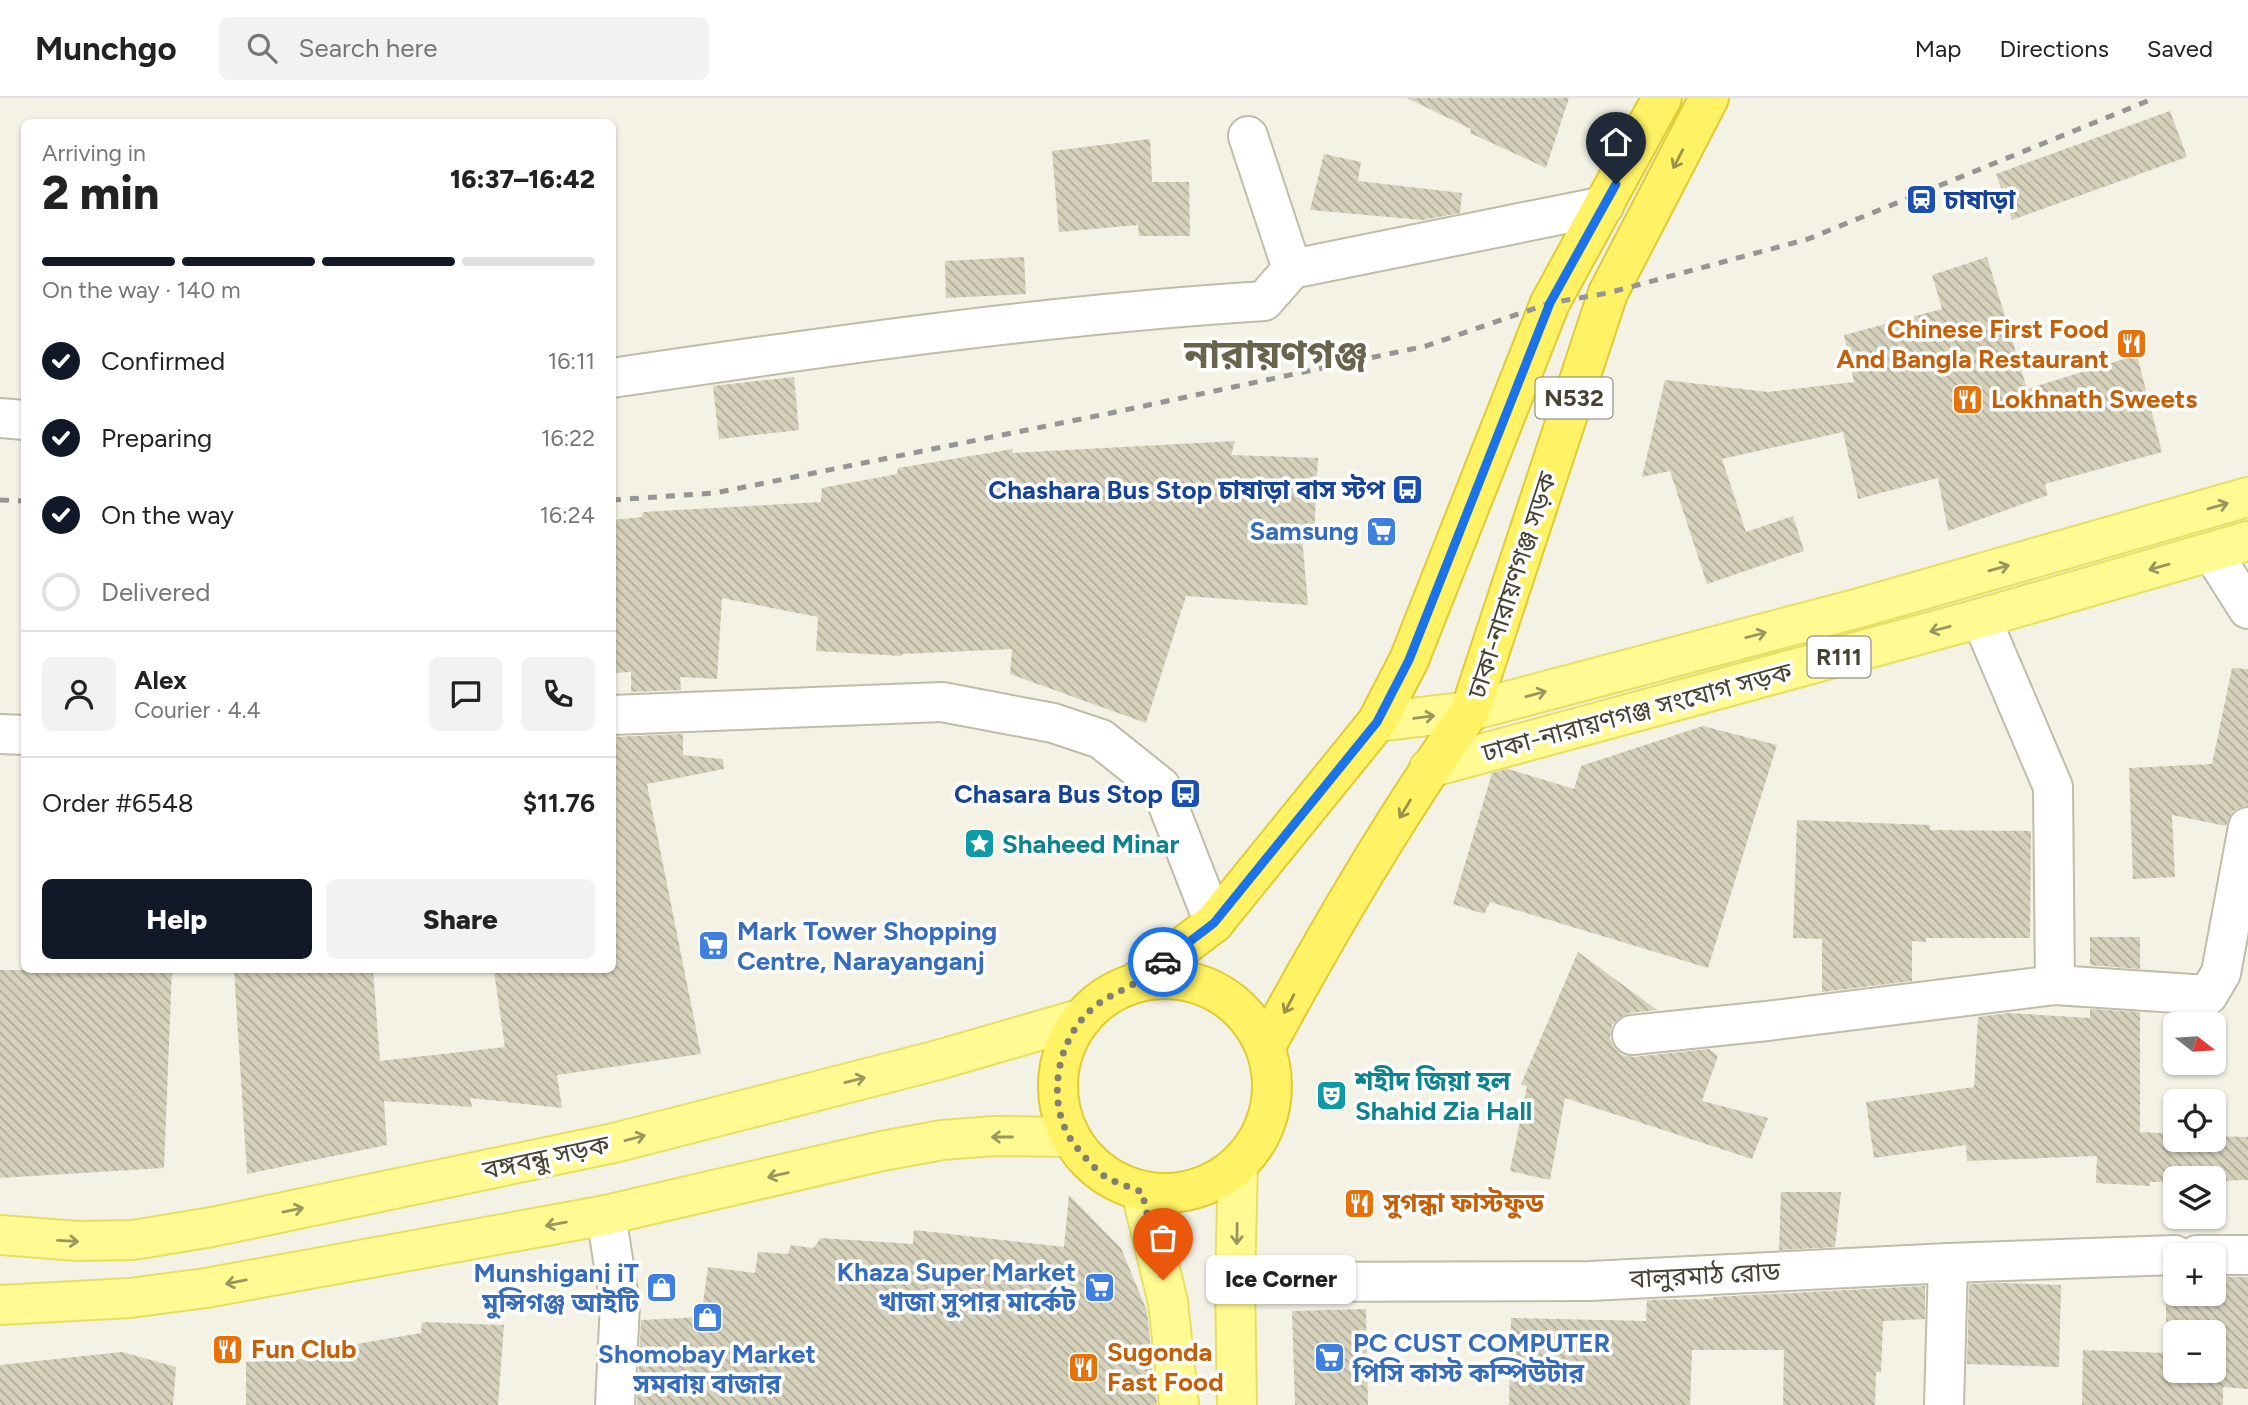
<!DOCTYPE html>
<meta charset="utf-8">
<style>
:root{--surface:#fff;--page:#f2f2f2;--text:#222;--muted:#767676;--line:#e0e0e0;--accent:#111827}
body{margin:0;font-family:Figtree,"Noto Sans Bengali",sans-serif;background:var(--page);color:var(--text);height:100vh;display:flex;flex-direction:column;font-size:26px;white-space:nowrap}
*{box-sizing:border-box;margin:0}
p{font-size:23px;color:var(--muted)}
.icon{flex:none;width:38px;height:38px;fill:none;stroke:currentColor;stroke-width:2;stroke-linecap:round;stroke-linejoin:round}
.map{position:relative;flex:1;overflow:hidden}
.panel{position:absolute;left:21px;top:21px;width:595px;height:854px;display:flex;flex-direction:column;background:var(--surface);border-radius:10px;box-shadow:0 2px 5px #0004}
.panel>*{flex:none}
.needle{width:46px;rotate:107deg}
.controls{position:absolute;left:2163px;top:914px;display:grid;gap:14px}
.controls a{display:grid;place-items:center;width:63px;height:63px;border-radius:10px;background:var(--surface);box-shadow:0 2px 5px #0004;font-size:35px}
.pin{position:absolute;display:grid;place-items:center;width:60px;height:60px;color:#fff;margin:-72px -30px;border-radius:50% 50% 50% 0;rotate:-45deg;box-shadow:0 0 7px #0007}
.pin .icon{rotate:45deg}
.courier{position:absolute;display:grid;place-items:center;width:70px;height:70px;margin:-35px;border:5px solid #1a73e8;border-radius:50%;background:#fff;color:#222;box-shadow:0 2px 9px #0007}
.bubble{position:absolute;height:49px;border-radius:10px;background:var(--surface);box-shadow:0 2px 5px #0004;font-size:23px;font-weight:800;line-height:49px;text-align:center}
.summary em{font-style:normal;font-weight:800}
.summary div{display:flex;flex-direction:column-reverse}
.summary{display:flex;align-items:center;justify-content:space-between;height:119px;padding:0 21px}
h1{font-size:46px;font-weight:800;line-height:52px}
.bar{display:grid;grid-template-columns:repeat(4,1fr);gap:10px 7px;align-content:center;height:84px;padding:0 21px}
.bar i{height:9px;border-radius:5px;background:var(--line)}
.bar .current{background:var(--accent)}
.bar p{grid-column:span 4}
.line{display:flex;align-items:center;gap:18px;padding:0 21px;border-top:2px solid var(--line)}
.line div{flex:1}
.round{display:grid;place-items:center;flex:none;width:74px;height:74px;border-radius:10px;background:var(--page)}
ol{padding:0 21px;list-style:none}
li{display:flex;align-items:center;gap:21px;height:77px}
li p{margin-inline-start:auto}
li .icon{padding:7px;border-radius:50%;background:var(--accent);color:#fff;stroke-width:4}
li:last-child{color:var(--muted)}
li i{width:38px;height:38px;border:4px solid var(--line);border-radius:50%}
.primary-button{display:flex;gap:14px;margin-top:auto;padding:14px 21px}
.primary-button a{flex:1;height:80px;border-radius:10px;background:var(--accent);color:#fff;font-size:28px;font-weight:800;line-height:80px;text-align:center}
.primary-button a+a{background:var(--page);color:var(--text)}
header{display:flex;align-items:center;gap:42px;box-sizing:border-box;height:98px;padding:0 35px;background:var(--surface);border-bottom:2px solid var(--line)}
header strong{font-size:33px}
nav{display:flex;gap:38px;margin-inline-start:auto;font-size:24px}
.search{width:490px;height:63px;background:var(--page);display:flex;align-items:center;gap:18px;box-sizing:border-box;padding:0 24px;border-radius:10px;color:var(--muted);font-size:26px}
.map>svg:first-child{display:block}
.building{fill:url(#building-back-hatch);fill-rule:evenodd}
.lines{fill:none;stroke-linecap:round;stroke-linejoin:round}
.minor-casing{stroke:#bfbda8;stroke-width:42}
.major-casing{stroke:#e6df61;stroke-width:42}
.highway-casing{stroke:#e0cb32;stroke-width:42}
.minor{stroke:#fff;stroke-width:38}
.major{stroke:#fffb92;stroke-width:38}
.highway{stroke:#fff264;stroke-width:38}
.rail{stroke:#959595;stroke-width:5;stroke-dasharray:9 9;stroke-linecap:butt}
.oneway{stroke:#99924a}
.oneway2{stroke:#99965f}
.done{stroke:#838073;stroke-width:7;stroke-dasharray:0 12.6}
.route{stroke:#1a73e8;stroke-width:9}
.labels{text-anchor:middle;stroke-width:7;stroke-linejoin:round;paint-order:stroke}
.shield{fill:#fff;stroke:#7e7b72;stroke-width:2}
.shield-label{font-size:24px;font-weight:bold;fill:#464335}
.transit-label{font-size:26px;font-weight:bold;fill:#164399;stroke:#fff;text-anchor:end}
.food-label{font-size:26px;font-weight:bold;fill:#c56008;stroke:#fff;text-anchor:start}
.shop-label{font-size:26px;font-weight:bold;fill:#366cbe;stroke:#fff;text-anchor:end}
.street-label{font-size:26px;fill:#464335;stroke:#fff}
.culture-label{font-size:26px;font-weight:bold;fill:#0d838f;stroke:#fff;text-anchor:start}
.town-label{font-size:40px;font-weight:bold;fill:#69644c;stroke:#fff}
</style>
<header>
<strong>Munchgo</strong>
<div class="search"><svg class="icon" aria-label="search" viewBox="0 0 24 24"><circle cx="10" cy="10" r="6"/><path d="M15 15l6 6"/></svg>Search here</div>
<nav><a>Map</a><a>Directions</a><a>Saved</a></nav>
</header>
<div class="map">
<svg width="2248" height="1307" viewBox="0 0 2248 1307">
<defs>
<pattern id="building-back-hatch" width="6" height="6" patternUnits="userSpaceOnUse" patternTransform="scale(1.75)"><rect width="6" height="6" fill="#d5d1bb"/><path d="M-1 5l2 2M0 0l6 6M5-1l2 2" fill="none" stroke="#afab99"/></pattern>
</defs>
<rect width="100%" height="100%" fill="#f3f2e5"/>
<path class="building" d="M1407,0H1569L1546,70L1470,35L1471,31Z
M2170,13L2187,59L2012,122L1996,76Z
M1150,41L1152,84H1189L1190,138H1139L1138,127L1059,134L1052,53Z
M1324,56L1361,64L1358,83L1462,95L1460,115L1423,122L1310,112Z
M1024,159L1026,196L946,200L945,163Z
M1987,159L2027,291L2137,257L2162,354L2045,386L2048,397L1948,433L1938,380L1858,401L1843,334L1722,361L1746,434L1793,418L1804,453L1707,486L1670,373L1642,379L1665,282L1768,294L1854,284L1844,237L1942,211L1932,177Z
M794,279L799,332L719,341L713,288Z
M1235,343L1231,357L1318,360L1314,440L1302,439L1308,507L1186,498L1146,625L1010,576L1012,551L902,556V558L816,553L818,519L722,500L717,581L680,579L681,592L631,594V574L612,575V422L642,419L643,414L821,404L822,390L897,376L898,370L1013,351L1012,355Z
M2232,570L2248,571V708L2240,709L2232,714L2226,728L2172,717L2175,779L2133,781L2129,670L2212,666Z
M1703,628L1777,647L1708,870L1490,804L1484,816L1453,806L1492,675L1508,671L1574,691L1581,668Z
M683,636V657L723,661L724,671L647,686L701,956L557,977L562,1010L470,1000L472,1009L384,1003L387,1047L247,1076L234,872H373L380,963L505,949L494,873L612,872V639Z
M1797,722L1930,727V732L2031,733L2030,840H1926V844L1912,843V883L1822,894V841L1793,840Z
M2090,839H2140V871L2090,867Z
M1578,854L1657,912L1629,915L1619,920L1612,927L1610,940L1614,949L1622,957L1634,959L1709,951L1718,958L1702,1003L1768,1020L1752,1061L1565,1000L1550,1082L1510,1073L1527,988L1521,986Z
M0,872H172L164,1070L0,1080Z
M2090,911L2140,914V1034L2175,1036V1041H2214V1038L2248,1039V1082L2214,1083V1080H2175V1084H2150V1088L2096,1085L2097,1058L1967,1063L1966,1047L1874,1060L1866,1004L1974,989L1978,919L2008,915L2090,920Z
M1781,1094H1841L1835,1149L1779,1152Z
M1069,1097L1121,1150L1147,1213L1151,1252L1150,1266L1153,1273L1157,1307H637L641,1222L701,1219L708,1169L755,1175L758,1154L788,1156L791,1147L813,1150L821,1140L913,1146L914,1132L1064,1149Z
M2166,1179H2175V1195H2214V1179H2248V1291L2223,1289V1307H2082L2083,1252L2166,1255ZM2175,1234H2214V1272H2175Z
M2001,1185L2061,1187L2059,1269L1967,1266L1969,1186Z
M1925,1188V1221L1883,1223L1881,1274H1876L1875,1307H1783L1784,1252H1692L1690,1307H1509L1511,1220L1646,1223L1647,1202L1713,1201V1199Z
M1366,1211L1368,1307H1295L1292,1213Z
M422,1224L504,1227L498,1307H246V1264L303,1261V1255L421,1235Z
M122,1254L176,1269L173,1307H0V1267Z"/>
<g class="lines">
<defs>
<path id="minor" d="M1248,38L1292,171
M612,280C829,248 1045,217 1264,203L1292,171L1604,108
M0,320L24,322
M2212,454L2248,511
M1981,520L2053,689L2055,887
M612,617L942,604L1053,625L1101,641L1161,689L1214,825
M0,636L24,637
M1632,937L1767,923L2055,887L2208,897L2221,875L2248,729
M606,1117L620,1206L615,1307
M2197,1157H2248
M1235,1184L1590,1183L1948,1165L2175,1157
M1944,1307L1948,1165"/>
<path id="major" d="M1377,624L1470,613L1859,510L2248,399
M1429,670L1981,520L2248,443
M1141,1094L1168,1204L1179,1307
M0,1137L77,1143L133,1142L212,1129L614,1045L938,962L1083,920
M0,1207L130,1200L206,1190L606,1117L882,1053L942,1042L994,1038L1070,1039
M1237,1307L1235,1184L1238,1067"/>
<path id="highway" d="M1058 988a107 107 0 1 1 214 0a107 107 0 1 1-214 0Z
M1135,885L1214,825L1377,624L1409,562L1550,205L1662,0
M1265,950C1327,835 1394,720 1470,613L1608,195L1709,0"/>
</defs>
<use href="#minor" class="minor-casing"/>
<use href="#major" class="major-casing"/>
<use href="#highway" class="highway-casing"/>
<use href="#minor" class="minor"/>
<use href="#major" class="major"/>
<use href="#highway" class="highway"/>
<path class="rail" d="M0,402L24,403
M612,402L715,395L1111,315L1426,248L1550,205L1608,195L1808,141L2155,0"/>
</g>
<defs><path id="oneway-shaft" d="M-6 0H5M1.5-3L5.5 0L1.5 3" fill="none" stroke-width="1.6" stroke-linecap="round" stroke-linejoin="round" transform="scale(1.75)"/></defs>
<g class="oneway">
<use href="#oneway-shaft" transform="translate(1678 61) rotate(117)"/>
<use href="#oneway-shaft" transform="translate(1405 711) rotate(121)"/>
<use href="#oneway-shaft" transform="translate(1289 906) rotate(118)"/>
</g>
<g class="oneway2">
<use href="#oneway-shaft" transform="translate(2218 408) rotate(-16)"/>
<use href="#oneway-shaft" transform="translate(2159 469) rotate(164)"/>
<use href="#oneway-shaft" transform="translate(1999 470) rotate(-16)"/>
<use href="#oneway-shaft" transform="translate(1940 531) rotate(165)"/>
<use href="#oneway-shaft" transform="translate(1756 537) rotate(-15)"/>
<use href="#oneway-shaft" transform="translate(1536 596) rotate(-15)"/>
<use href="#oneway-shaft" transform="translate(1424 619) rotate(-7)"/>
<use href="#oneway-shaft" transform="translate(855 982) rotate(-14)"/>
<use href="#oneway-shaft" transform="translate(1002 1039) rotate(-180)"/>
<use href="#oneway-shaft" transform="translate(635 1040) rotate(-15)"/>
<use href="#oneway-shaft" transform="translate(778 1077) rotate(167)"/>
<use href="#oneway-shaft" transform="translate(293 1112) rotate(-12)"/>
<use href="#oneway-shaft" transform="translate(556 1126) rotate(170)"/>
<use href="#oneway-shaft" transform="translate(1237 1136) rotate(91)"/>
<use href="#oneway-shaft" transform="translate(68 1143) rotate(3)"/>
<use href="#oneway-shaft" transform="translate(236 1184) rotate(169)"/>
</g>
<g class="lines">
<path class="done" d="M1163,864C1153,872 1143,881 1132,887C1113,897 1099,902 1084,919C1056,950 1048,1004 1070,1040C1077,1051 1089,1064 1098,1073C1108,1083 1128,1088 1142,1094L1163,1182"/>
<path class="route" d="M1163,864L1214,825L1377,624L1409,562L1550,205L1616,86"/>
</g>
<defs>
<symbol id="station-square" viewBox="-11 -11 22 22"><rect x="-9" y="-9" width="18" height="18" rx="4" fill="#1a4fb4" stroke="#fff"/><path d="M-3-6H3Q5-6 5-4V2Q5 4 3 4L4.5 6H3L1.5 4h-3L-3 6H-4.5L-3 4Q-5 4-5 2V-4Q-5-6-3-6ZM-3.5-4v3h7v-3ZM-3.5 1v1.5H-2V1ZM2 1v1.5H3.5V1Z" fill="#fff"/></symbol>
<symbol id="restaurant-square" viewBox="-11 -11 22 22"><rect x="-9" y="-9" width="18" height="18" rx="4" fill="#e8710a" stroke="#fff"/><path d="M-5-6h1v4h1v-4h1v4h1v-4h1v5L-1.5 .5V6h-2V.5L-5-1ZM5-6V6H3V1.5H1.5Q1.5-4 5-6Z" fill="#fff"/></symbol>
<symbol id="bus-square" viewBox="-11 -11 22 22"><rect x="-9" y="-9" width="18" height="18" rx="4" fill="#1a4fb4" stroke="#fff"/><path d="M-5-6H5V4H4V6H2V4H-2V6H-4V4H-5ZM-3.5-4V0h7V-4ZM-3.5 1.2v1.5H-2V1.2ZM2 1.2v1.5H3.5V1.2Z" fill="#fff"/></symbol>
<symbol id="supermarket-square" viewBox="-11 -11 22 22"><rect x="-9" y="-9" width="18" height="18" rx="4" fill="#3f7fe0" stroke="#fff"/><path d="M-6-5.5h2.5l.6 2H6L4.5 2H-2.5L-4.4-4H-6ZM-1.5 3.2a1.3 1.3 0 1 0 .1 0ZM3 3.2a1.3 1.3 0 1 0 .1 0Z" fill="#fff"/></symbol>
<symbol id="sight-square" viewBox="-11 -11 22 22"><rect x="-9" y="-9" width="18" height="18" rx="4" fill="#0f9aa8" stroke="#fff"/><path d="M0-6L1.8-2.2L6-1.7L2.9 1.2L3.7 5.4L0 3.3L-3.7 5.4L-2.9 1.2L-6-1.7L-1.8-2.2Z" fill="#fff"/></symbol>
<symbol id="theatre-square" viewBox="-11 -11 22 22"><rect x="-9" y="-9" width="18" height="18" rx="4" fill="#0f9aa8" stroke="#fff"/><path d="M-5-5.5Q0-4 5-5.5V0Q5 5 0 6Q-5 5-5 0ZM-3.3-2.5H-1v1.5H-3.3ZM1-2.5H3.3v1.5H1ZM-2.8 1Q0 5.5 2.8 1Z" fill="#fff"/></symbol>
<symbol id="shop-square" viewBox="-11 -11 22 22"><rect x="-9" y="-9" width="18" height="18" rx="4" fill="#3f7fe0" stroke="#fff"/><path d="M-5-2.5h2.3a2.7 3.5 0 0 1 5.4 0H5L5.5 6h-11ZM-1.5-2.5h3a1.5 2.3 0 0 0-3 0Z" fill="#fff"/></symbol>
</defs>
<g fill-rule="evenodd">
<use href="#station-square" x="1904" y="84" width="35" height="35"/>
<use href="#restaurant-square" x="2114" y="228" width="35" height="35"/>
<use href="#restaurant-square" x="1950" y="284" width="35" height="35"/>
<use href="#bus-square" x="1390" y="374" width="35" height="35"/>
<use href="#supermarket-square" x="1364" y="416" width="35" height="35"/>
<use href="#bus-square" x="1168" y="678" width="35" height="35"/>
<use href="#sight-square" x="962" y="728" width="35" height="35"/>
<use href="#supermarket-square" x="696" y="830" width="35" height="35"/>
<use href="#theatre-square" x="1314" y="980" width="35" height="35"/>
<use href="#restaurant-square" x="1342" y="1088" width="35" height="35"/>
<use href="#supermarket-square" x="1082" y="1172" width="35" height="35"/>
<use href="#shop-square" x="644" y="1172" width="35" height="35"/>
<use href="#shop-square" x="690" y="1202" width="35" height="35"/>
<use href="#restaurant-square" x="210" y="1234" width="35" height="35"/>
<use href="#supermarket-square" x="1312" y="1242" width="35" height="35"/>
<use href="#restaurant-square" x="1066" y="1252" width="35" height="35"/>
</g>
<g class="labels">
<g class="shield">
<rect x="1535.5" y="279.5" width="77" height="41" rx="5"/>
<rect x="1807.5" y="538.5" width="63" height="41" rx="5"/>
</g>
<g class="shield-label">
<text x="1574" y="308">N532</text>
<text x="1839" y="567">R111</text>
</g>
<g class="transit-label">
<text x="1944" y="111" text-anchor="start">চাষাড়া</text>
<text x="1385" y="401">Chashara Bus Stop চাষাড়া বাস স্টপ</text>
<text x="1163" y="705">Chasara Bus Stop</text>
</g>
<g class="food-label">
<text x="2109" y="240" text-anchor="end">Chinese First Food<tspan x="2109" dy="30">And Bangla Restaurant</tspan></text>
<text x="1991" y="310">Lokhnath Sweets</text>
<text x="1383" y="1114">সুগন্ধা ফাস্টফুড</text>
<text x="251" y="1260">Fun Club</text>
<text x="1107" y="1263">Sugonda<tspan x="1107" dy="30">Fast Food</tspan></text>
</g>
<g class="shop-label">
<text x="1359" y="442">Samsung</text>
<text x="737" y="842" text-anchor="start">Mark Tower Shopping<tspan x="737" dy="30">Centre, Narayanganj</tspan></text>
<text x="1076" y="1183">Khaza Super Market<tspan x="1076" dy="30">খাজা সুপার মার্কেট</tspan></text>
<text x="639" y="1184">Munshiganj iT<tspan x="639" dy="30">মুন্সিগঞ্জ আইটি</tspan></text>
<text x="1353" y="1254" text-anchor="start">PC CUST COMPUTER<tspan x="1353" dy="30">পিসি কাস্ট কম্পিউটার</tspan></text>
<text x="707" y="1265" text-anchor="middle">Shomobay Market<tspan x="707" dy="30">সমবায় বাজার</tspan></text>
</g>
<g class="street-label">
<text transform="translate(1512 487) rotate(-72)" y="9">ঢাকা-নারায়ণগঞ্জ সড়ক</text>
<text transform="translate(1637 614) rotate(-15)" y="9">ঢাকা-নারায়ণগঞ্জ সংযোগ সড়ক</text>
<text transform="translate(546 1059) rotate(-12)" y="9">বঙ্গবন্ধু সড়ক</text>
<text transform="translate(1705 1177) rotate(-3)" y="9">বালুরমাঠ রোড</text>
</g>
<g class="culture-label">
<text x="1002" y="755">Shaheed Minar</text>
<text x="1355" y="992">শহীদ জিয়া হল<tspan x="1355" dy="30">Shahid Zia Hall</tspan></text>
</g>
<g class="town-label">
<text x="1276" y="270">নারায়ণগঞ্জ</text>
</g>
</g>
</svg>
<div class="controls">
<a><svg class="needle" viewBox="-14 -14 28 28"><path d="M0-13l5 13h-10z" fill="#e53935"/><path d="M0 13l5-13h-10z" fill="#767676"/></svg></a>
<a><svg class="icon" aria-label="locate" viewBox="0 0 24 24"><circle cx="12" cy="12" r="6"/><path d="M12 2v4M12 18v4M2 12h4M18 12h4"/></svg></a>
<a><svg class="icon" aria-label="layers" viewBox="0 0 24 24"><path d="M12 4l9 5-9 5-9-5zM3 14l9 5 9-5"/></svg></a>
<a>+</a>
<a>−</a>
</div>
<div class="pin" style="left:1163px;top:1182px;background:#ea580c"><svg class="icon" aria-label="bag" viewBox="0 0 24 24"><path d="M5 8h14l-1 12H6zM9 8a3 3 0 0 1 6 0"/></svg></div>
<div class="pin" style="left:1616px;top:86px;background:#1f2937"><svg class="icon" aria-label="home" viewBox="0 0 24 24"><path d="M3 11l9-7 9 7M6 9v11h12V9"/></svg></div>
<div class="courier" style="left:1163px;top:864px"><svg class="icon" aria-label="car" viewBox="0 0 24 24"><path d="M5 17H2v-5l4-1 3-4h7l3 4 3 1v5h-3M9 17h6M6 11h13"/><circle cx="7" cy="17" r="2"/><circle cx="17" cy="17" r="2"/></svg></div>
<div class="bubble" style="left:1206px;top:1157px;width:150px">Ice Corner</div>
<section class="panel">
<div class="summary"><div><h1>2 min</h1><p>Arriving in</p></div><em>16:37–16:42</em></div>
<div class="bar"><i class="current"></i><i class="current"></i><i class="current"></i><i></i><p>On the way · 140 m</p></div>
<ol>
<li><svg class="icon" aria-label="check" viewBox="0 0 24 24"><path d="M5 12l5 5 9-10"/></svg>Confirmed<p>16:11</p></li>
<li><svg class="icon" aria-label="check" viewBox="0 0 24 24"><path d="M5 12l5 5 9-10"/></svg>Preparing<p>16:22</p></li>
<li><svg class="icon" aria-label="check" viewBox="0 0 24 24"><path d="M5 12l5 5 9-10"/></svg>On the way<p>16:24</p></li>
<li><i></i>Delivered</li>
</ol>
<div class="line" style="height:126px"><a class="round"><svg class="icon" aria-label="person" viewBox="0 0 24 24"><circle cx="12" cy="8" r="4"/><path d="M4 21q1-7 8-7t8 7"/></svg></a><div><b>Alex</b><p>Courier · 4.4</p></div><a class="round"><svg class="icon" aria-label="chat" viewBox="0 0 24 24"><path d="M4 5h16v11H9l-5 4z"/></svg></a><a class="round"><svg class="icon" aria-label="phone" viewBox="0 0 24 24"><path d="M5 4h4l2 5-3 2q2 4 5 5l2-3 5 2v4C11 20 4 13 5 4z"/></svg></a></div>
<div class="line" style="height:91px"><div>Order #6548</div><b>$11.76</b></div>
<div class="primary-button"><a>Help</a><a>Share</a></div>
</section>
</div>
